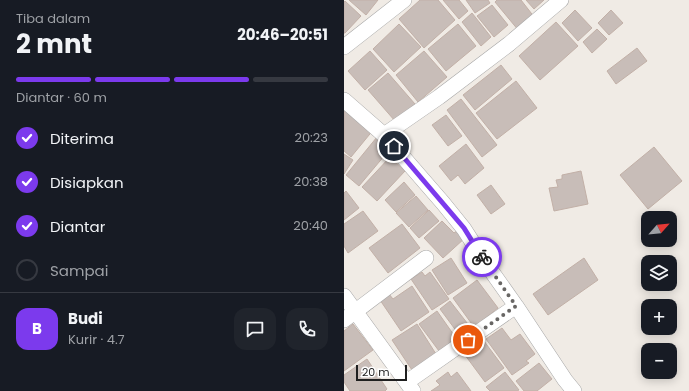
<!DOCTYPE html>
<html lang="id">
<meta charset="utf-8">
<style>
:root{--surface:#171b24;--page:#20242c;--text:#f1f3f6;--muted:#9ea1a6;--line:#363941;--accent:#7c3aed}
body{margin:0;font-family:Poppins,sans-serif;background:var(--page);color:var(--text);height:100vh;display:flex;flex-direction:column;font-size:15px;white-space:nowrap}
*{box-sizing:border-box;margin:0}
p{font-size:13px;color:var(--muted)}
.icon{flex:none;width:22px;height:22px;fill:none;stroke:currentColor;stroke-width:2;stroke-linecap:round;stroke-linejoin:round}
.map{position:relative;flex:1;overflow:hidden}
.panel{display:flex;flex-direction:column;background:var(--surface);width:344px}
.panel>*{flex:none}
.needle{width:26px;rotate:63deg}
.controls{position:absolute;left:297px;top:211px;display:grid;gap:8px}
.controls a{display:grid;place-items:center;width:36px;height:36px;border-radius:8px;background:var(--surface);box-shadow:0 2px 10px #0003;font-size:20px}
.scale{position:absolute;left:12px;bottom:10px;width:51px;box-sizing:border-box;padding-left:4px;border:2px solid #1f1f1f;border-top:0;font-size:11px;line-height:14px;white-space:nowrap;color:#1f1f1f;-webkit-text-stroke:3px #fff;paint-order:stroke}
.pin{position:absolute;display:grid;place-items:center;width:34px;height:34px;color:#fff;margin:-17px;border:2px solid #fff;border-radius:50%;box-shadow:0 1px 4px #0007}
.courier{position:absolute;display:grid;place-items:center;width:40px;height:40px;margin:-20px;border:3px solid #7c3aed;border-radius:50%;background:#fff;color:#222;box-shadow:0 1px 5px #0007}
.overview em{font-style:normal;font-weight:700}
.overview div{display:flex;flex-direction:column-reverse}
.overview{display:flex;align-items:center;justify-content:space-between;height:68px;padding:0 16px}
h1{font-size:26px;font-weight:700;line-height:30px}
.bar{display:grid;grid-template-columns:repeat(4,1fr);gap:6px 4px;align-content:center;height:48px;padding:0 16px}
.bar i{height:5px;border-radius:3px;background:var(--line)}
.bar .current{background:var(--accent)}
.bar p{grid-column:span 4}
.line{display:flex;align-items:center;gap:10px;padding:0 16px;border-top:1px solid var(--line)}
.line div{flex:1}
.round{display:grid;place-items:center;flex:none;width:42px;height:42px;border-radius:12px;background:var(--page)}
ol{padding:0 16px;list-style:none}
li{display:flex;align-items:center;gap:12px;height:44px}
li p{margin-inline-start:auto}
li .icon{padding:4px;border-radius:50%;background:var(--accent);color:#fff;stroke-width:4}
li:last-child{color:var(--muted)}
li i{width:22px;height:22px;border:2px solid var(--line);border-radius:50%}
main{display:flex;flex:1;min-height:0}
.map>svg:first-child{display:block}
.building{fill:#c8bdb8;stroke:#c2b0a7}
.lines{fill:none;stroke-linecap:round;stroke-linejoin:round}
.street-casing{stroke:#a6a6a6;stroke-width:16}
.street{stroke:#fff;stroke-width:15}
.done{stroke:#686664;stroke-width:4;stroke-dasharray:0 7.2}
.route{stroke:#7c3aed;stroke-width:5}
</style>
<main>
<section class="panel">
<div class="overview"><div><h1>2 mnt</h1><p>Tiba dalam</p></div><em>20:46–20:51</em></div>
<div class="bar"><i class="current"></i><i class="current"></i><i class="current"></i><i></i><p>Diantar · 60 m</p></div>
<ol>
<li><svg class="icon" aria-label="check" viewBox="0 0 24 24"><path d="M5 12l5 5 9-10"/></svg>Diterima<p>20:23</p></li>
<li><svg class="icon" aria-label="check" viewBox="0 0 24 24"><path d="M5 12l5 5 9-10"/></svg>Disiapkan<p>20:38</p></li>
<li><svg class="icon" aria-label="check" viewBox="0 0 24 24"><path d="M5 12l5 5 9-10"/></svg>Diantar<p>20:40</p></li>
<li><i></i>Sampai</li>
</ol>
<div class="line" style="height:72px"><b class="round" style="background:var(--accent);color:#fff">B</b><div><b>Budi</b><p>Kurir · 4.7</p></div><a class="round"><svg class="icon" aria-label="chat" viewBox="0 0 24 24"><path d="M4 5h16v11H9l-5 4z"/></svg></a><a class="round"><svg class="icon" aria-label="phone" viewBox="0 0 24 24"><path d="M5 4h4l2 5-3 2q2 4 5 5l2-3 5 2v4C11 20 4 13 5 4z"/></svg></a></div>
</section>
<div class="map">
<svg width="345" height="391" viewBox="0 0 345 391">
<rect width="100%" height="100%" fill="#f0ebe5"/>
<path class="building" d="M5,0H34L22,15Z
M76,0H94L111,20L80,48L55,19Z
M99,0H115L124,11L115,19Z
M122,0H144L146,3L131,13Z
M153,0H177L191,18L175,31L151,2Z
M182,0H200L190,9Z
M1,1L17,16L1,33H0V2Z
M148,5L164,25L150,37L133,16Z
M231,10L248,28L234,41L218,23Z
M267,10L279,23L265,35L254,23Z
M128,13L147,37L137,46L118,22Z
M212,22L234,46L196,80L175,56Z
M55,24L77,47L50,72L29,49Z
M114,24L132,46L102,71L84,49Z
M253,29L263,39L248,53L239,42Z
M293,48L303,61L272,84L263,71Z
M26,51L43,70L21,90L4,71Z
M80,51L103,77L74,102L52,75Z
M157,65L168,79L131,110L119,95Z
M44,73L71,104L51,121L24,90Z
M172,81L193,108L153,139L132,113Z
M117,99L153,145L138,157L103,110Z
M0,104L30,129L7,157L0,151Z
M102,115L118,136L104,146L88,125Z
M33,137L46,149L15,186L2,175Z
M122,144L140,168L121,184L114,175L107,181L95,166Z
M310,147L338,181L304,209L276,175Z
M0,154L9,160L0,174Z
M46,157L61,171L33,201L18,187Z
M237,171L244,204L210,211L205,188L214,187L212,180L218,179V175Z
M60,182L71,195L52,212L41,200Z
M147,185L161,204L147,214L133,195Z
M2,191L15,208L0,220V193Z
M72,196L84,210L65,227L52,213Z
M85,210L95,221L75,238L66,228Z
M19,211L34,231L4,253L0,246V224Z
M98,221L110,233L114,230L121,238L99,258L80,238Z
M58,224L76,248L44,273L25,248Z
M107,258L123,283L104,295L88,270Z
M240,258L254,280L204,315L189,294Z
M78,272L81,276L86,272L105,299L88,310L67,279Z
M133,280L154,308L130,327L109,298Z
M68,286L85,312L57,331L36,300L45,294L49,299Z
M106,301L127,328L116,336L96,309Z
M93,311L112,338L95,351L75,324Z
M9,324L29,350L0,371V331Z
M73,324L92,354L68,370L48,340Z
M158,328L167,340L176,334L191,354L182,361L185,363L168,375L142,339Z
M137,337L160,368L141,382L118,351Z
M23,359L43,389L41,391H6L0,382V375Z
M195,363L208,379L193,391H180L172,381Z
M104,372L107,377L113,372L127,391H87L96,385L92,381Z
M161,372L175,390L173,391H146L142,387Z"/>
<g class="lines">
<defs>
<path id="street" d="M0,47L60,0
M0,100L40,135L99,203L120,229L143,265L172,306
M40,135L95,97L165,44L217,0
M0,296L69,391
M0,320L82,258
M63,382L172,306L221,380L230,391"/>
</defs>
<use href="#street" class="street-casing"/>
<use href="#street" class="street"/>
</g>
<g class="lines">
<path class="done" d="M124,340L172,306L138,257"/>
<path class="route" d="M50,146L120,228L138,257"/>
</g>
</svg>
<div class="controls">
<a><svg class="needle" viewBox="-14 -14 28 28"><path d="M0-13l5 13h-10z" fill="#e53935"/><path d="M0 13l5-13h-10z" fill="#9ea1a6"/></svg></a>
<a><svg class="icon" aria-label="layers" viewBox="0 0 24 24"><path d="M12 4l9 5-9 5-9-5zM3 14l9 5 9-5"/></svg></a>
<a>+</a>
<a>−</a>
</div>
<div class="scale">20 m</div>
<div class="pin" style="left:124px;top:340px;background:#ea580c"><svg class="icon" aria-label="bag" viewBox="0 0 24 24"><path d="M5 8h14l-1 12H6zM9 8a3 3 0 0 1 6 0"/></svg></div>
<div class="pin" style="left:50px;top:146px;background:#1f2937"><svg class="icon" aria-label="home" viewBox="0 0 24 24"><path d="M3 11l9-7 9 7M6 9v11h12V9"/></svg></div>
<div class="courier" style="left:138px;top:257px"><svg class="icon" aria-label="bike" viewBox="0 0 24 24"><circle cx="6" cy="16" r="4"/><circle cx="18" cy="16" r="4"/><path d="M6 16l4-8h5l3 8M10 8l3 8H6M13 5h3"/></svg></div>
</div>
</main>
